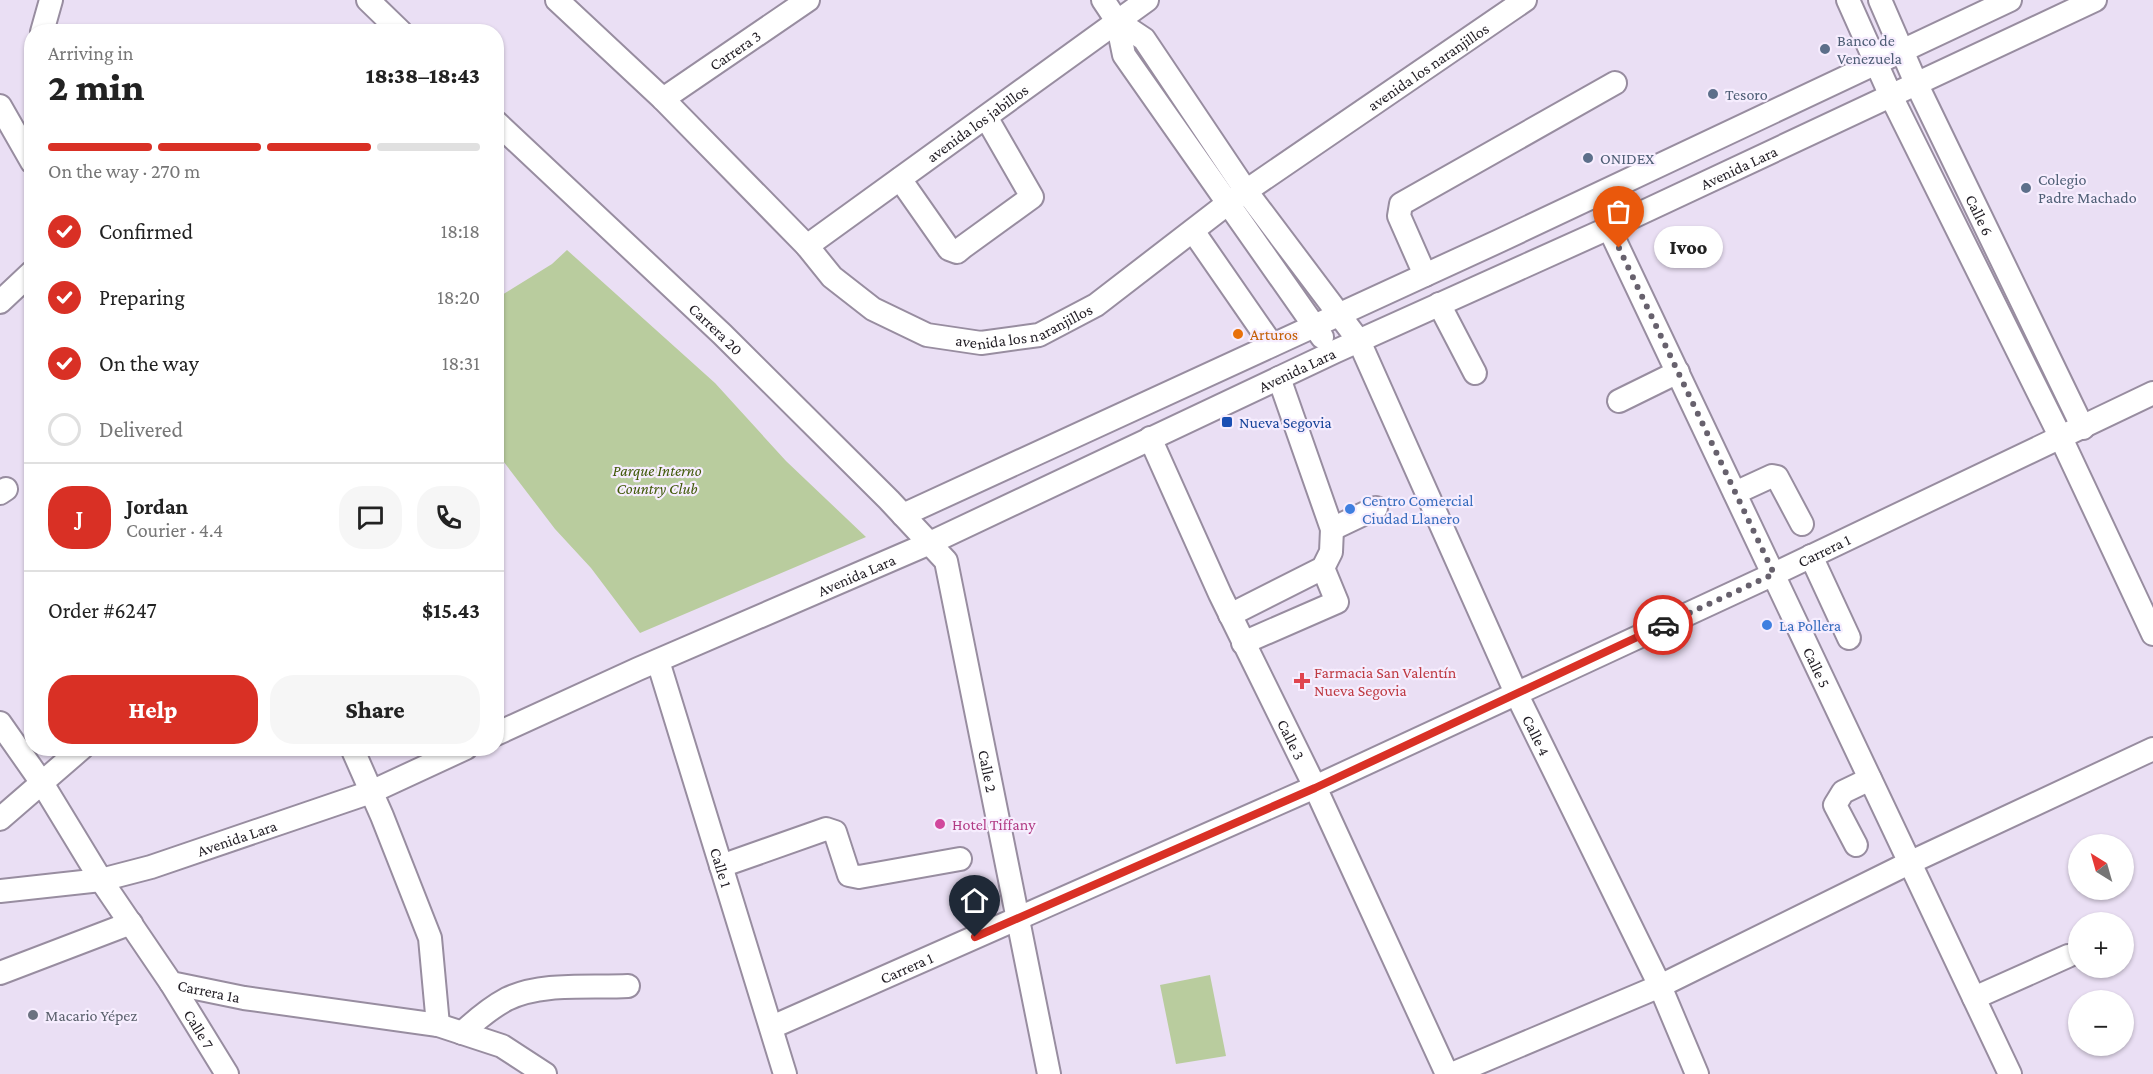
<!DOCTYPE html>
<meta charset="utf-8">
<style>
:root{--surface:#fff;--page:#f6f6f6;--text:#222;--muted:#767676;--line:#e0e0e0;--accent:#d93025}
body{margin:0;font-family:"Crimson Pro",serif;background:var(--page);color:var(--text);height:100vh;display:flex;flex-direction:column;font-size:22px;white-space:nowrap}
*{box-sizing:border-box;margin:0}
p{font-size:20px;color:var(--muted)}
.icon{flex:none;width:33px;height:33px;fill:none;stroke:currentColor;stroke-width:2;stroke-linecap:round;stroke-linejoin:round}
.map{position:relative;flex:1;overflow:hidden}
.sheet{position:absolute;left:24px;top:24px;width:480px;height:732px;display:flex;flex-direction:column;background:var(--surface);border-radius:24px;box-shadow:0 2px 4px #0004}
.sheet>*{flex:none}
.needle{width:39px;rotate:323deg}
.buttons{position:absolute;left:2068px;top:834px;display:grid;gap:12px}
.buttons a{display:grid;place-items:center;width:66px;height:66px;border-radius:50%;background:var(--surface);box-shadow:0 2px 4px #0004;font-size:30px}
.pin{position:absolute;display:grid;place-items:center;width:51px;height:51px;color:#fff;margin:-62px -26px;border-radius:50% 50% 50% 0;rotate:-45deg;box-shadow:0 0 6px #0007}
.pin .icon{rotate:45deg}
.courier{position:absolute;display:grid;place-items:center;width:60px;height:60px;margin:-30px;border:4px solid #d93025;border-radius:50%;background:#fff;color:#222;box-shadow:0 2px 8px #0007}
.bubble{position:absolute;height:42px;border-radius:21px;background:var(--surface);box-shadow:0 2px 4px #0004;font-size:20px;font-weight:800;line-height:42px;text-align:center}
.headline em{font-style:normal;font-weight:800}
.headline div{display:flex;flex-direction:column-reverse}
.headline{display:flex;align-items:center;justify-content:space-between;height:102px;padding:0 24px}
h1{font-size:39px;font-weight:800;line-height:45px}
.bar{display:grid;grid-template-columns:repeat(4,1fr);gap:9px 6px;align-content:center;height:72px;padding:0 24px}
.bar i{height:8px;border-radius:4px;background:var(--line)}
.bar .active{background:var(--accent)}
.bar p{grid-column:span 4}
.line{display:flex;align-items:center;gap:15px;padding:0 24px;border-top:2px solid var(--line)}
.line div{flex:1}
.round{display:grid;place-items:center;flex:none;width:63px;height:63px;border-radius:24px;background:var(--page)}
ol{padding:0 24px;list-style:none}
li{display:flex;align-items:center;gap:18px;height:66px}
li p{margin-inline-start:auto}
li .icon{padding:6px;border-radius:50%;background:var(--accent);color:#fff;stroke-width:4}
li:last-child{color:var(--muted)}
li i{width:33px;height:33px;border:3px solid var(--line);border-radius:50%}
.button{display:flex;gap:12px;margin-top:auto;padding:12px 24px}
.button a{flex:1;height:69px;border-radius:24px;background:var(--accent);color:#fff;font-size:24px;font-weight:800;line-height:69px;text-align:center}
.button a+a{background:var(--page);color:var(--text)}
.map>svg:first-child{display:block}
.green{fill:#b9cc9e}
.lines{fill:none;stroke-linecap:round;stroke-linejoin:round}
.minor-casing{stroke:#988da0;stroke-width:26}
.minor{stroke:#fff;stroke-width:22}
.done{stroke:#67616d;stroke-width:6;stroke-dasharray:0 10.8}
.route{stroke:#d93025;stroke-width:8}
.service-dot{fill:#5c6f8a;stroke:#f6edfe;stroke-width:2}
.food-dot{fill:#e8710a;stroke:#f6edfe;stroke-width:2}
.transit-dot{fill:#1a4fb4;stroke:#f6edfe;stroke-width:2}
.shop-dot{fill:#3f7fe0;stroke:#f6edfe;stroke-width:2}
.health-dot{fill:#e0444e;stroke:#f6edfe;stroke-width:2}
.hotel-dot{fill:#d1479c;stroke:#f6edfe;stroke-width:2}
.worship-dot{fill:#6b7280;stroke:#f6edfe;stroke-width:2}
.labels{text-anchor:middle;stroke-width:4.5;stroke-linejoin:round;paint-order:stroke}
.service-label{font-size:16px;fill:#4e5e75;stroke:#f6edfe;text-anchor:start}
.street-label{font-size:16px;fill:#211d24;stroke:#f6edfe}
.food-label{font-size:16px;fill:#c56008;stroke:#f6edfe;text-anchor:start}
.transit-label{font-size:16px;fill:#164399;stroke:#f6edfe;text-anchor:start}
.park-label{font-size:16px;font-style:italic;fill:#3f5806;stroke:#f6edfe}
.shop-label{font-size:16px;fill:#366cbe;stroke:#f6edfe;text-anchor:start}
.health-label{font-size:16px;fill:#be3a42;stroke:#f6edfe;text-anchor:start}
.hotel-label{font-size:16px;fill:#b23c85;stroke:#f6edfe;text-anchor:start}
.worship-label{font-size:16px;fill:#5b616d;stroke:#f6edfe;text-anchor:start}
</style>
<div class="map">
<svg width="2153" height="1074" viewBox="0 0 2153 1074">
<rect width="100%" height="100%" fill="#eadff4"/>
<path class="green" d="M567,250L715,383L786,461L866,537L640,633L591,568L555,529L497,453V298L552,264Z
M1210,975L1226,1056L1176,1064L1160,985Z"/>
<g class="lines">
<defs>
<g id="minor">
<path d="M368,0L401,32"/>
<path id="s1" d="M557,0L663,99L807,246L832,277L873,309L927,335L981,343L1039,335L1096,305L1227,204L1525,0"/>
<path id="s2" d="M1103,0L1117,21L1144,39L1246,191L1359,341L1516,693L1660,986L1697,1074"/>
<path d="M1848,0L1890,94L2061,438L2153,634"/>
<path id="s3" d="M1880,0L1916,83L2083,428"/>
<path d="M1117,21L1124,55L1322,337"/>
<path d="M42,32L51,0"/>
<path id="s4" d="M663,99L808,0"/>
<path d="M0,106L32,162"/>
<path id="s5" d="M496,122L722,334L889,500L946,561L1049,1074"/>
<path d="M900,179L949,249L957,252L963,247L1032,197L986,117"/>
<path id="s6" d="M1609,228L2010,1074"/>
<path d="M1193,231L1272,345"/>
<path id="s7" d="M807,246L1147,0"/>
<path d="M1425,275L1399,216L1401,204L1615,83"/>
<path d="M0,302L32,272"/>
<path d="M1439,304L1475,373"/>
<path d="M1619,401L1678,372"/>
<path id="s8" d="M1150,438L1220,594L1315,787L1447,1074"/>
<path d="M0,493L6,489"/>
<path d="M1735,493L1772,476L1777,477L1802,524"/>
<path d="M903,515L1499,241L2010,0"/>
<path d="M1332,529L1376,508"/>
<path d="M1811,556L1849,638"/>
<path d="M1230,615L1323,568L1331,552L1332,529L1279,378"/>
<path d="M1243,643L1337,602L1323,568"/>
<path id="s9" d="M658,661L785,1074"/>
<path id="s10" d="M0,723L42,783L101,880L171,983L244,998L438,1025L502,1046L545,1074"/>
<path id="s11" d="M496,734L638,669L930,543L1334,352L1609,228L2095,0"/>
<path d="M352,748L382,816L430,938L438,1025"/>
<path d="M0,819L82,748"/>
<path d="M1856,845L1835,805L1843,792L1870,779"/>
<path d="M721,866L826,829L835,832L849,875L859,877L960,859"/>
<path id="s12" d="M0,891L101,880L151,867L371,792L466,748"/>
<path d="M0,973L131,923"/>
<path id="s13" d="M171,983L227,1074"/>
<path d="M1974,998L2068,956"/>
<path id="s14" d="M772,1027L1315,787L1774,574L2153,393"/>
<path d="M462,1033C476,1020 490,1008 507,999C542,982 590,988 628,986"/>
<path d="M1452,1074L1660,986L1909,863L2153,749"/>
</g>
</defs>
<use href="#minor" class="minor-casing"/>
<use href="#minor" class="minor"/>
</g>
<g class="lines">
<path class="done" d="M1619,248L1774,574L1663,625"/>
<path class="route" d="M975,937L1315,788L1663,625"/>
</g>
<g class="service-dot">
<circle cx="1825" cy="49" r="6"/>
<circle cx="1713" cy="94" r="6"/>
<circle cx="1588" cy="158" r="6"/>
<circle cx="2026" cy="188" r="6"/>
</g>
<circle class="food-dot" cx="1238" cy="334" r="6"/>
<rect class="transit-dot" x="1221" y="416" width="12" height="12" rx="3"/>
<g class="shop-dot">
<circle cx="1350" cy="509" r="6"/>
<circle cx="1767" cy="625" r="6"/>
</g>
<path class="health-dot" d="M1299 672h6v6h6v6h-6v6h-6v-6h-6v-6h6z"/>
<circle class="hotel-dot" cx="940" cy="824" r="6"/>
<circle class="worship-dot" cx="33" cy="1015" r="6"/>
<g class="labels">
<g class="service-label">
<text x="1837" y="46">Banco de<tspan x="1837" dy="18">Venezuela</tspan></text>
<text x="1725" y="100">Tesoro</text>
<text x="1600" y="164">ONIDEX</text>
<text x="2038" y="185">Colegio<tspan x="2038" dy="18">Padre Machado</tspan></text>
</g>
<g class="street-label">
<text dy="6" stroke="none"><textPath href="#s4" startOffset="87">Carrera 3</textPath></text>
<text dy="6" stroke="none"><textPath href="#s1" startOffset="1089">avenida los naranjillos</textPath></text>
<text dy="6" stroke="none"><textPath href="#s7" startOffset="210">avenida los jabillos</textPath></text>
<text dy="6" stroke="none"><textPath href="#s11" startOffset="1366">Avenida Lara</textPath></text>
<text dy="6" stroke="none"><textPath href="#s3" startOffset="237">Calle 6</textPath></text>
<text dy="6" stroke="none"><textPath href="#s1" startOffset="603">avenida los naranjillos</textPath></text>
<text dy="6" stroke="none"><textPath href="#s5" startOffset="302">Carrera 20</textPath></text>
<text dy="6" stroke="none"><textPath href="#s11" startOffset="880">Avenida Lara</textPath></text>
<text dy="6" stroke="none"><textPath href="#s14" startOffset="1155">Carrera 1</textPath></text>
<text dy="6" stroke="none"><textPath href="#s11" startOffset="394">Avenida Lara</textPath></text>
<text dy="6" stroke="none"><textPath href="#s6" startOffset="486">Calle 5</textPath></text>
<text dy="6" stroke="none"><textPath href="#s2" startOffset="861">Calle 4</textPath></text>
<text dy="6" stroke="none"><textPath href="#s8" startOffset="333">Calle 3</textPath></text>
<text dy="6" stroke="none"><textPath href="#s5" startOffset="843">Calle 2</textPath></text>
<text dy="6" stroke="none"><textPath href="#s12" startOffset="244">Avenida Lara</textPath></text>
<text dy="6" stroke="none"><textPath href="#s9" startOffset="216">Calle 1</textPath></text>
<text dy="6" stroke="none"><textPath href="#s14" startOffset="147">Carrera 1</textPath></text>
<text dy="6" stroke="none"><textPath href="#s10" startOffset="350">Carrera 1a</textPath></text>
<text dy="6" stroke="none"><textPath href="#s13" startOffset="54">Calle 7</textPath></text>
</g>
<g class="food-label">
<text x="1250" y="340">Arturos</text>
</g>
<g class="transit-label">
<text x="1239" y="428">Nueva Segovia</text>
</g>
<g class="park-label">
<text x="657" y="476">Parque Interno<tspan x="657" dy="18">Country Club</tspan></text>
</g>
<g class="shop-label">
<text x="1362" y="506">Centro Comercial<tspan x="1362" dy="18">Ciudad Llanero</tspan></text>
<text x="1779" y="631">La Pollera</text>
</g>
<g class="health-label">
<text x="1314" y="678">Farmacia San Valentín<tspan x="1314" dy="18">Nueva Segovia</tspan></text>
</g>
<g class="hotel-label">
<text x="952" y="830">Hotel Tiffany</text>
</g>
<g class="worship-label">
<text x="45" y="1021">Macario Yépez</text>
</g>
</g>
</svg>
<div class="buttons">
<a><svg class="needle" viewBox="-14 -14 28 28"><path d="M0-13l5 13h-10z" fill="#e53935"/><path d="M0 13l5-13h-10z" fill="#767676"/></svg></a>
<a>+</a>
<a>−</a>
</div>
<div class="pin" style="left:1619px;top:248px;background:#ea580c"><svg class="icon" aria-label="bag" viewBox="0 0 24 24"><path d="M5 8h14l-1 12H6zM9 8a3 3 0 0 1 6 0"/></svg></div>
<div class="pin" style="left:975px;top:937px;background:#1f2937"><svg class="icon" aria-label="home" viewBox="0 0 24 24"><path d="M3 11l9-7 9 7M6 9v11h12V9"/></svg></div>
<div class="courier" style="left:1663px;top:625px"><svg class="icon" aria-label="car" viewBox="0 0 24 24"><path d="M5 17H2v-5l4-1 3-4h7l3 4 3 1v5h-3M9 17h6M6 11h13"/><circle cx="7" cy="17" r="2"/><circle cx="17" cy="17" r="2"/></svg></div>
<div class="bubble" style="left:1654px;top:226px;width:69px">Ivoo</div>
<section class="sheet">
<div class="headline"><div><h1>2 min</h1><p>Arriving in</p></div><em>18:38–18:43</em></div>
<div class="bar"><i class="active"></i><i class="active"></i><i class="active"></i><i></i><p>On the way · 270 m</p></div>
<ol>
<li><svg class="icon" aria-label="check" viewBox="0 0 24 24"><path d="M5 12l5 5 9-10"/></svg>Confirmed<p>18:18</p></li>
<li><svg class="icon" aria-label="check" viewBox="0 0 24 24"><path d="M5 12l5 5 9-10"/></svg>Preparing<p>18:20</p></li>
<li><svg class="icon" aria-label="check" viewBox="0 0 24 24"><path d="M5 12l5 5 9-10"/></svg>On the way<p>18:31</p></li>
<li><i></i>Delivered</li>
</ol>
<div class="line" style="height:108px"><b class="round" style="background:var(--accent);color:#fff">J</b><div><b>Jordan</b><p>Courier · 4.4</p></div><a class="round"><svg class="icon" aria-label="chat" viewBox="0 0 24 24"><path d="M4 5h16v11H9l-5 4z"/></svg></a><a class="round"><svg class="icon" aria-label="phone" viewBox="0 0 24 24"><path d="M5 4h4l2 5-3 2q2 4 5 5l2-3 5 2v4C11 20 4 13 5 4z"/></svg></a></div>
<div class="line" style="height:78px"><div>Order #6247</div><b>$15.43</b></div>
<div class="button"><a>Help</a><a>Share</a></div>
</section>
</div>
